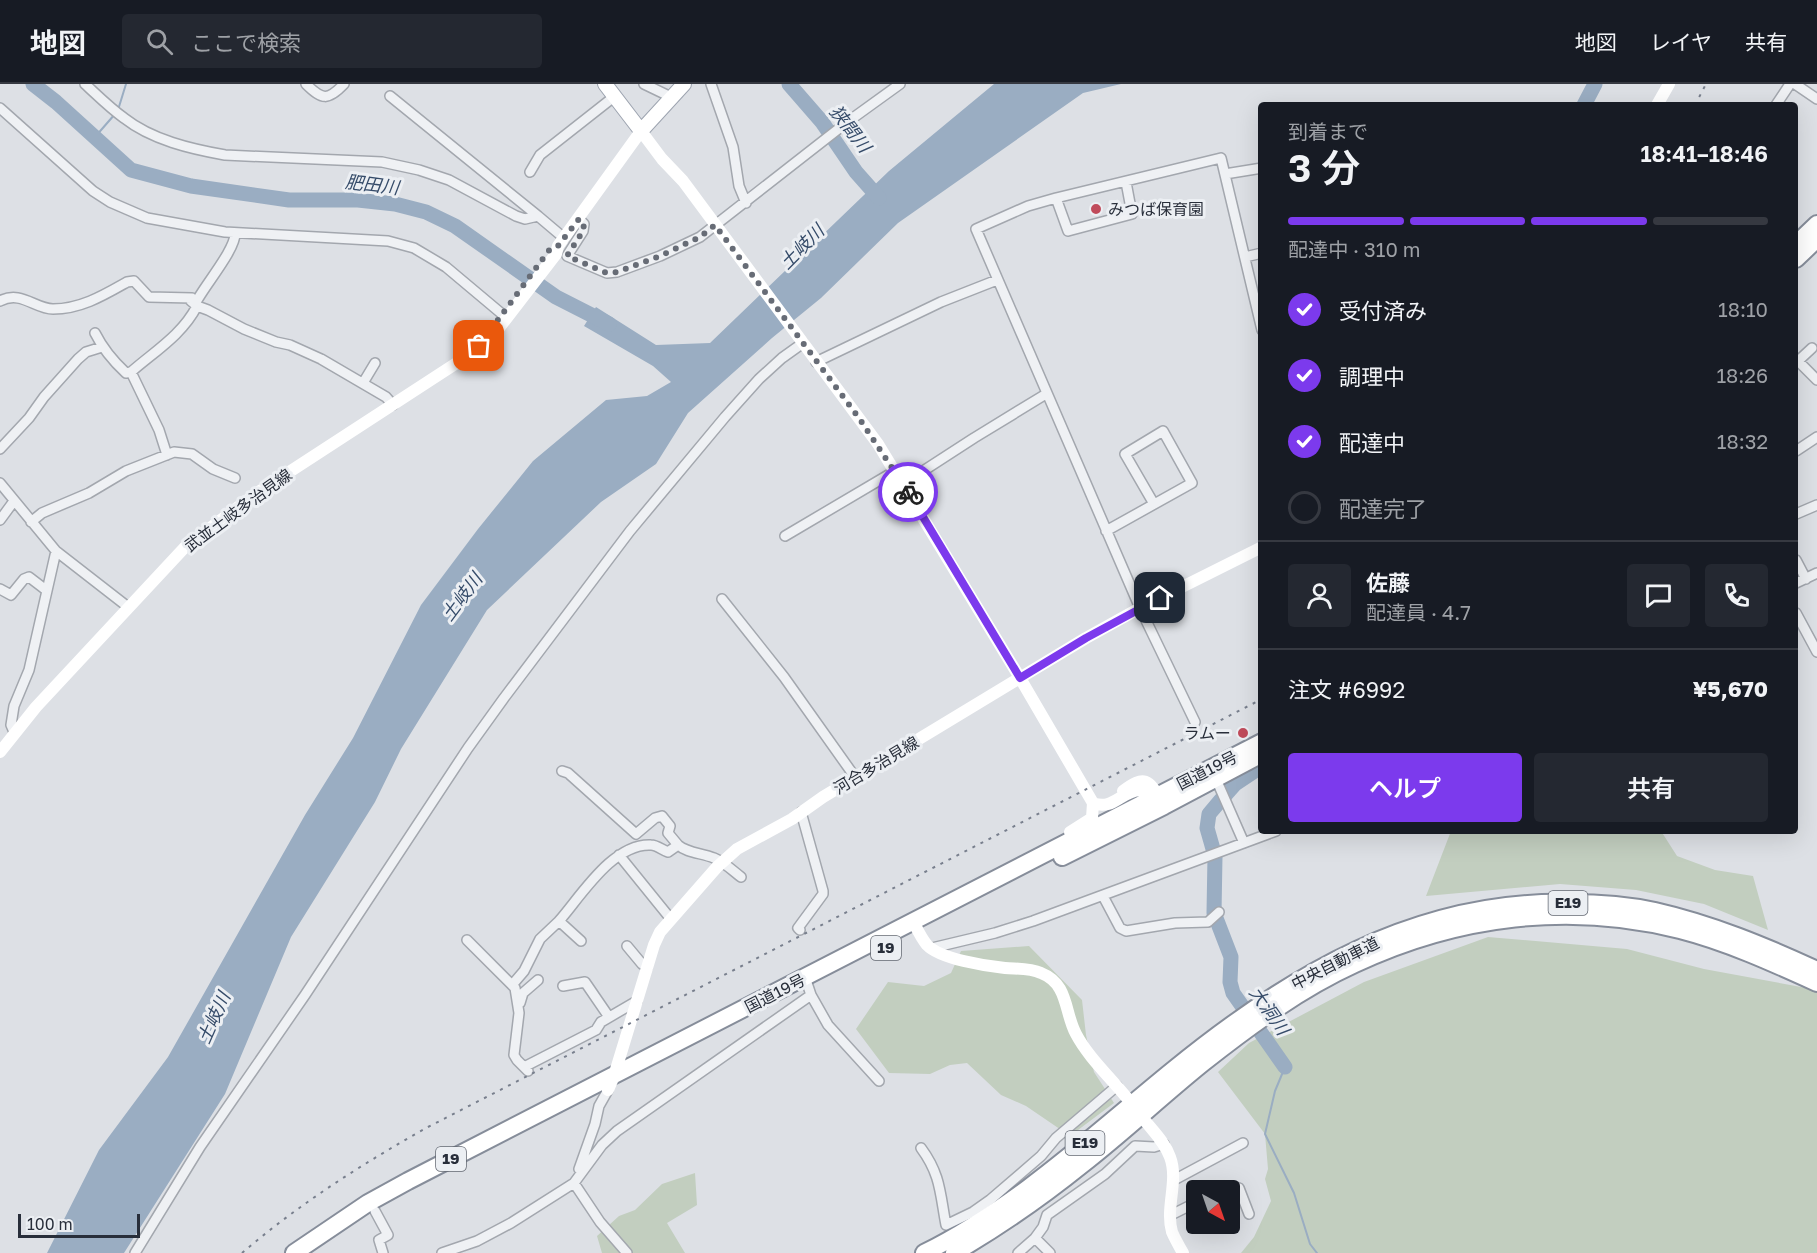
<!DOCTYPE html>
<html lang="ja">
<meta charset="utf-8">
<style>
:root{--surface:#171b24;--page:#242831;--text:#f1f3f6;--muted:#9ea1a6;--line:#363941;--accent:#7c3aed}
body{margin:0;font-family:"Golos Text","Noto Sans JP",sans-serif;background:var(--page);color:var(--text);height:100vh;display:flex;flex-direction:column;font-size:22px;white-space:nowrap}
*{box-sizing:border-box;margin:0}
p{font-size:20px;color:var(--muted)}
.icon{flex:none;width:33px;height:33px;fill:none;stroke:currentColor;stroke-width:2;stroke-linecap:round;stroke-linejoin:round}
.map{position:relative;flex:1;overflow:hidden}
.panel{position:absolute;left:1258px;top:18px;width:540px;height:732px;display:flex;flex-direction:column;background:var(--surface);border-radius:6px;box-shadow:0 6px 24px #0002}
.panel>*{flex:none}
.needle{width:39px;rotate:140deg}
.controls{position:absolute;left:1186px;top:1096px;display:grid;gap:12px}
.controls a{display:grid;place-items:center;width:54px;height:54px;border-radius:6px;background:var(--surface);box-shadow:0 6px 24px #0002;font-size:30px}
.scale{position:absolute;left:18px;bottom:15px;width:122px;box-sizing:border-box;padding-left:6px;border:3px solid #282e3a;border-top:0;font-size:16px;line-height:21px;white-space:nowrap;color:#282e3a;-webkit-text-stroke:4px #eceff3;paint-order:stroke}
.pin{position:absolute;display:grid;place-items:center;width:51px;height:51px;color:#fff;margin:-26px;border-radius:12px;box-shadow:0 3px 9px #0006}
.courier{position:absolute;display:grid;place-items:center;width:60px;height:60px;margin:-30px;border:4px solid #7c3aed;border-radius:50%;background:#fff;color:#222;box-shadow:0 2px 8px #0007}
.overview em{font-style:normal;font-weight:600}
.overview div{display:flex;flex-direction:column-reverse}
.overview{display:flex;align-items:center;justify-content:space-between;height:102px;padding:0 30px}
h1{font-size:39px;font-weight:600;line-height:45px}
.bar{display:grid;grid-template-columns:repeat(4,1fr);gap:9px 6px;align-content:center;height:72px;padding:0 30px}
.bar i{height:8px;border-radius:4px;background:var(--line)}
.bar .on{background:var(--accent)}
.bar p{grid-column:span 4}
.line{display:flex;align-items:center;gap:15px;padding:0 30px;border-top:2px solid var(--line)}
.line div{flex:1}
.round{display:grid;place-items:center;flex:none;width:63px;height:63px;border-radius:6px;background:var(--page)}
ol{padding:0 30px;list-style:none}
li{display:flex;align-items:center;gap:18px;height:66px}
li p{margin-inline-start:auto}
li .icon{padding:6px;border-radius:50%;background:var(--accent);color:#fff;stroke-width:4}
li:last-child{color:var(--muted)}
li i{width:33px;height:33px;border:3px solid var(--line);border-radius:50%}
.action{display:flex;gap:12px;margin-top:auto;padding:12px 30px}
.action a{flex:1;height:69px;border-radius:6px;background:var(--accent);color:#fff;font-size:24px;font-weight:600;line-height:69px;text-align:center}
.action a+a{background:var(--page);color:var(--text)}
header{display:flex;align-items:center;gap:36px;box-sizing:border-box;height:84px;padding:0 30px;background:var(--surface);border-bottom:2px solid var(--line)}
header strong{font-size:28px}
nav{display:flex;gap:33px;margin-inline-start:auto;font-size:21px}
.search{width:420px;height:54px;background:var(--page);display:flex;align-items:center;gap:15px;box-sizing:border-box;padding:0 21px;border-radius:6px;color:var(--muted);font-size:22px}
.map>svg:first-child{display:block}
.green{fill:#c2cebf}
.water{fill:#9aadc2}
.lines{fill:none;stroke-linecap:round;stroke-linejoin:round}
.stream{stroke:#9aadc2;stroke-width:2}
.river{stroke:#9aadc2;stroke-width:15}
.street-casing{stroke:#a3a7ae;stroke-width:12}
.primary-casing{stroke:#9da4b0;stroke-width:16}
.highway-casing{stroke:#868d9a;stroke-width:20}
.street{stroke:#eff1f4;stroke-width:9}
.secondary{stroke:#fff;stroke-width:12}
.primary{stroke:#fff;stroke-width:14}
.highway{stroke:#fff;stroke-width:16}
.rail{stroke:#787f8d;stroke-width:2;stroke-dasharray:3 6;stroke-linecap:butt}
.done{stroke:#676c76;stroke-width:6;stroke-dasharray:0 10.8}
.route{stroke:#7c3aed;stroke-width:8}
.poi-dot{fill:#c04b5b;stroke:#eceff3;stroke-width:2}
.labels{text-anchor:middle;stroke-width:6;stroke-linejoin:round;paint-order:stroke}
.shield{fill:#eceff3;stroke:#636872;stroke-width:1.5}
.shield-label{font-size:15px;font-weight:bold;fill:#282e3a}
.poi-label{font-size:16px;fill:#282e3a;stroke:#eceff3;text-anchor:start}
.street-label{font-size:16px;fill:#282e3a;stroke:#eceff3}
.water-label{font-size:18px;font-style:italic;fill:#364c6a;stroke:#eceff3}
</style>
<header>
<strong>地図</strong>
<div class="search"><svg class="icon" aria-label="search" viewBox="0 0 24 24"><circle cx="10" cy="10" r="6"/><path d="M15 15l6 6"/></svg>ここで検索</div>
<nav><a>地図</a><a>レイヤ</a><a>共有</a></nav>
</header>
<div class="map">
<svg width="1817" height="1169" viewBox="0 0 1817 1169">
<rect width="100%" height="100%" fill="#dde0e5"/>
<path class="green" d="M1451,747H1661L1677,772L1715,786L1753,792L1768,846L1704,820L1636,806L1560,800L1426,812Z
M1488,853L1627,865L1704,885L1817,906V1169H1241L1254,1153L1271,1117L1265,1095L1268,1085L1265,1050L1218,988L1249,959L1364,898Z
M1029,862L1082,916L1086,951L1094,988L1114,1019L1070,1052L1026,1022L1001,1011L967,979L950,981L930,990L889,989L856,945L888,898L924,902L951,889L961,867Z
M695,1089L697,1121L667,1139L685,1169H602L597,1152L619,1132L635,1126L662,1100Z"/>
<path class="water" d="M994,0H1121L1083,9L898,139L821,214L772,254L688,329L656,380L601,418L487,526L401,665L375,718L291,853L225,1010L124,1169H47L99,1066L168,973L305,731L353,654L421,521L478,445L533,377L606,316L647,312L671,298L653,282L584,242L596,223L656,261L710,259L889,87Z"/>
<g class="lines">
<path class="stream" d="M118,26L126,0
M95,53L115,30
M1285,983L1275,1007L1265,1050L1294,1109L1310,1160L1317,1169"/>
<path class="river" d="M33,0L56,18L131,86L191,102L289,116H358L395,120L426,128L455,142L556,213L609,240
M789,0L822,38L856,88L879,114
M1584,21L1595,0
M1262,682L1235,700L1220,717L1209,730L1207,744L1215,772L1214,829L1231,873L1230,898L1233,909L1285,983"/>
<defs>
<path id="street" d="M85,0C97,11 110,24 124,34C152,56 191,65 225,71L382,78L419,86L449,96L516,132L525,135L538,132L564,154
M306,0C322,16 328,17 344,0
M644,0L671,13
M711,0L733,63L739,102L746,119
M1795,0L1817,15
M390,12L538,132
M1776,21L1790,0
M0,24L93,107L110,118L147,134L225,148L388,157L414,164L446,183L502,230
M530,88L540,71L615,12
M1225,90L1262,84
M1056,114L1068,147L1132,130L1126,98
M579,135L584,140L583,147L567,172L607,189L617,188L660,172L700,153L846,39L900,0
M1245,173L1262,169
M0,217C21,206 35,225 53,225C81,225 104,211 127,198L134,197L149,213L192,214L191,217L197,222
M195,220C204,202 236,165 235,149
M95,249C103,265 113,277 126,289L131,288C155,267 182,251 197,222L208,226L244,245L276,258L290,261L321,275L386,313L393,321
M1812,264L1798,277L1817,296
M816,278L941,218L997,196
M131,288L159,346L167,371
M363,299L375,279
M0,365L29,334L44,313L78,275L86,268L102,263
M1796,367L1817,353
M0,399L56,467L128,523
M903,400L974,354L1046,310
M1796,430L1817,421
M0,436L14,417
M31,438L42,429L89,409L126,387L174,368L192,370L213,385L235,394
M1106,447L1192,399L1163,347L1125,370L1154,420
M785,452L895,387
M1796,476L1806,495
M1796,499L1817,489
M0,505L11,511L24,495L29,493L46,506
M722,515L784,593L855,693
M1796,529L1817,568
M1195,638L1140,524L976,145L1028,122L1056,114L1221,74L1262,246
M14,648L11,641L14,622L29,586L56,467
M562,687L568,689L636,750L655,734L662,732L670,742L668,749L678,761
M1216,695L1244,759
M619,771L670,834
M1103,812L1120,844L1126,847L1175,839L1208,838L1219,828
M559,837C581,812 613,759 651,761C657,761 662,766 668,768L678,761C687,769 702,769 714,774C724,778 732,786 741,793
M800,846L798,844L823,810V807L801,728
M467,856L515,904L519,929L514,971L517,976L528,987
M627,862L642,880L647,883
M932,864L995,849L1033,837L1276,747
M512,901L524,887L540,855L559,837L581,857
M563,902L585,898L609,933
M811,911L828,941L879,997
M520,919L523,909L538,896
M524,983L596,946L601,938L637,917
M921,1064C941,1091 940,1110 946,1141L973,1128L990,1116L1041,1072L1056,1054L1117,1002
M579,1085L595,1040L599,1022L608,1006
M1174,1096L1243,1059
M574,1099L600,1138L627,1169
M1220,1107L1230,1102L1239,1104L1249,1130
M375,1127L388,1151L379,1156L383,1169
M1171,1131L1197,1118
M135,1169L200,1063L305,911L468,664L504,614L630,447L725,333L759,295L782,274L803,259
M442,1169L477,1157L511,1139L574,1099L602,1061L617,1047L811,911L805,893
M1018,1169L1035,1154
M1050,1169L1035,1154L1043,1143L1047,1131L1105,1090L1135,1062L1154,1063L1164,1060"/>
<path id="primary" d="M605,0L641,47L684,0"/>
<path id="highway" d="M1796,160L1817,140
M1796,175L1817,155
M1062,773L1164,722L1262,670
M294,1169L368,1119L408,1097L1262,658
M924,1169C1017,1123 1093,1051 1173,986C1288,892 1416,815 1570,819C1598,819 1627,821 1655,827C1712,840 1765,862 1817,886
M954,1169C999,1143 1042,1113 1083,1080C1124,1048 1162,1012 1203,979C1250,942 1300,905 1355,880C1457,832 1570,818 1680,846C1727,858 1773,879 1817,899"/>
</defs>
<use href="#street" class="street-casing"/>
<use href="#primary" class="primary-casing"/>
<use href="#highway" class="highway-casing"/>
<use href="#street" class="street"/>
<path class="secondary" d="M1657,21L1669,0
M0,668L36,623L186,462L257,409L469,271L499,244L556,170L558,162L641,47L662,75L683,97L878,360L1020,594L1093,719C1113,727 1121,707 1140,706L1156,718
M1123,707C1144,691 1149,695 1161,717
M1070,748L1092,734L1093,719
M913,837C917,845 921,854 927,861C940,875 986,882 1005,884C1017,885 1030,884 1041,889C1069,900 1064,928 1076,950C1088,973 1110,993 1127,1014
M608,1006L614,992L654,861L660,848L717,783L737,765L792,735L823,713L1086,554L1140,524L1262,463
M1146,1038C1155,1049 1165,1059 1170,1073C1179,1097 1165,1123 1172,1148C1175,1155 1179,1162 1183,1169"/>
<use href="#primary" class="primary"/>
<use href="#highway" class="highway"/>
<path class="rail" d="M1695,21L1706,0
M242,1169C299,1120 362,1080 428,1043L1262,615"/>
</g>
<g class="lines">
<path class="done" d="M479,262L489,252L495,240L550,165L558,162L579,135L584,140L583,147L567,172L607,189L617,188L660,172L700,153L715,141L859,334L908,408"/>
<path class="route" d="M908,408L1020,594L1086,554L1160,514"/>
</g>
<g class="poi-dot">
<circle cx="1096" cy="125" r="6"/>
<circle cx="1243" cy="649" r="6"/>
</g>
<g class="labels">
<g class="shield">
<rect x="1548.5" y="807" width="39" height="24" rx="4.5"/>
<rect x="871" y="852" width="30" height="24" rx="4.5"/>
<rect x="1065.5" y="1047" width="39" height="24" rx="4.5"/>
<rect x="436" y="1063" width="30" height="24" rx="4.5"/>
</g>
<g class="shield-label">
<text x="1568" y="824">E19</text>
<text x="886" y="869">19</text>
<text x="1085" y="1064">E19</text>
<text x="451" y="1080">19</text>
</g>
<g class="poi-label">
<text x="1108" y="131">みつば保育園</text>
<text x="1231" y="655" text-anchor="end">ラムー</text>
</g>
<g class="street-label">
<text transform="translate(238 426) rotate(-36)" y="6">武並土岐多治見線</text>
<text transform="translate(876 681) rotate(-31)" y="6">河合多治見線</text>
<text transform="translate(1207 686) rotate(-27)" y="6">国道19号</text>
<text transform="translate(1335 879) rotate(-27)" y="6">中央自動車道</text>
<text transform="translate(775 909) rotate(-27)" y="6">国道19号</text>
</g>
<g class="water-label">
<text transform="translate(850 45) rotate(52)" y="6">狭間川</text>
<text transform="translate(372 101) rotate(7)" y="6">肥田川</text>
<text transform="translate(802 163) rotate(-45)" y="6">土岐川</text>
<text transform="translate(462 513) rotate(-53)" y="6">土岐川</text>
<text transform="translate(1269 927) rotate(55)" y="6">大洞川</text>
<text transform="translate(214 934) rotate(-66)" y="6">土岐川</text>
</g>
</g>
</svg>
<div class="controls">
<a><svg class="needle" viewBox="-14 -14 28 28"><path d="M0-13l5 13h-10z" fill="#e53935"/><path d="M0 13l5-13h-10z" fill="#9ea1a6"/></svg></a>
</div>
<div class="scale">100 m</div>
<div class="pin" style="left:479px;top:262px;background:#ea580c"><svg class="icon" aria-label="bag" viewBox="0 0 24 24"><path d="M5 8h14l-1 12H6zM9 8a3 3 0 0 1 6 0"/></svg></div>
<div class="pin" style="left:1160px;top:514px;background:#1f2937"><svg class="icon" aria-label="home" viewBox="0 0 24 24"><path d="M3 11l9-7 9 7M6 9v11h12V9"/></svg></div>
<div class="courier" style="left:908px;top:408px"><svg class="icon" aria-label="bike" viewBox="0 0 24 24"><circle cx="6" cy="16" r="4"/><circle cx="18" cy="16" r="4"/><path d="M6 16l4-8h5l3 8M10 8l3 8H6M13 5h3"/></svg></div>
<section class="panel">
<div class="overview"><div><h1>3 分</h1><p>到着まで</p></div><em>18:41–18:46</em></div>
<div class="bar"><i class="on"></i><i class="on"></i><i class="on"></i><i></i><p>配達中 · 310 m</p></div>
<ol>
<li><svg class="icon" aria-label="check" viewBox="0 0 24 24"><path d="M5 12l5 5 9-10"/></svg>受付済み<p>18:10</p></li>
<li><svg class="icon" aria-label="check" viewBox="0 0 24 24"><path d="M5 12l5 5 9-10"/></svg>調理中<p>18:26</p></li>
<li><svg class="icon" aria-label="check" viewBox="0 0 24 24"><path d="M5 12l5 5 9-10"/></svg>配達中<p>18:32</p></li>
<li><i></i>配達完了</li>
</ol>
<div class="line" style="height:108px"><a class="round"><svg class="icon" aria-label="person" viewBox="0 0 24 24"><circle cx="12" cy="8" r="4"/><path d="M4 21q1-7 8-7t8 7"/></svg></a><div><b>佐藤</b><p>配達員 · 4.7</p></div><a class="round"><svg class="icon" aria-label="chat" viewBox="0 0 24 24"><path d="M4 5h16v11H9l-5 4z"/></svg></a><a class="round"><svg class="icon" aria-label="phone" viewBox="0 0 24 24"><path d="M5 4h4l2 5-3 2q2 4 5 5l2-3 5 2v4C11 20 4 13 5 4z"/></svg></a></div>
<div class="line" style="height:78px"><div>注文 #6992</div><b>¥5,670</b></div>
<div class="action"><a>ヘルプ</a><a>共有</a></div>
</section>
</div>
